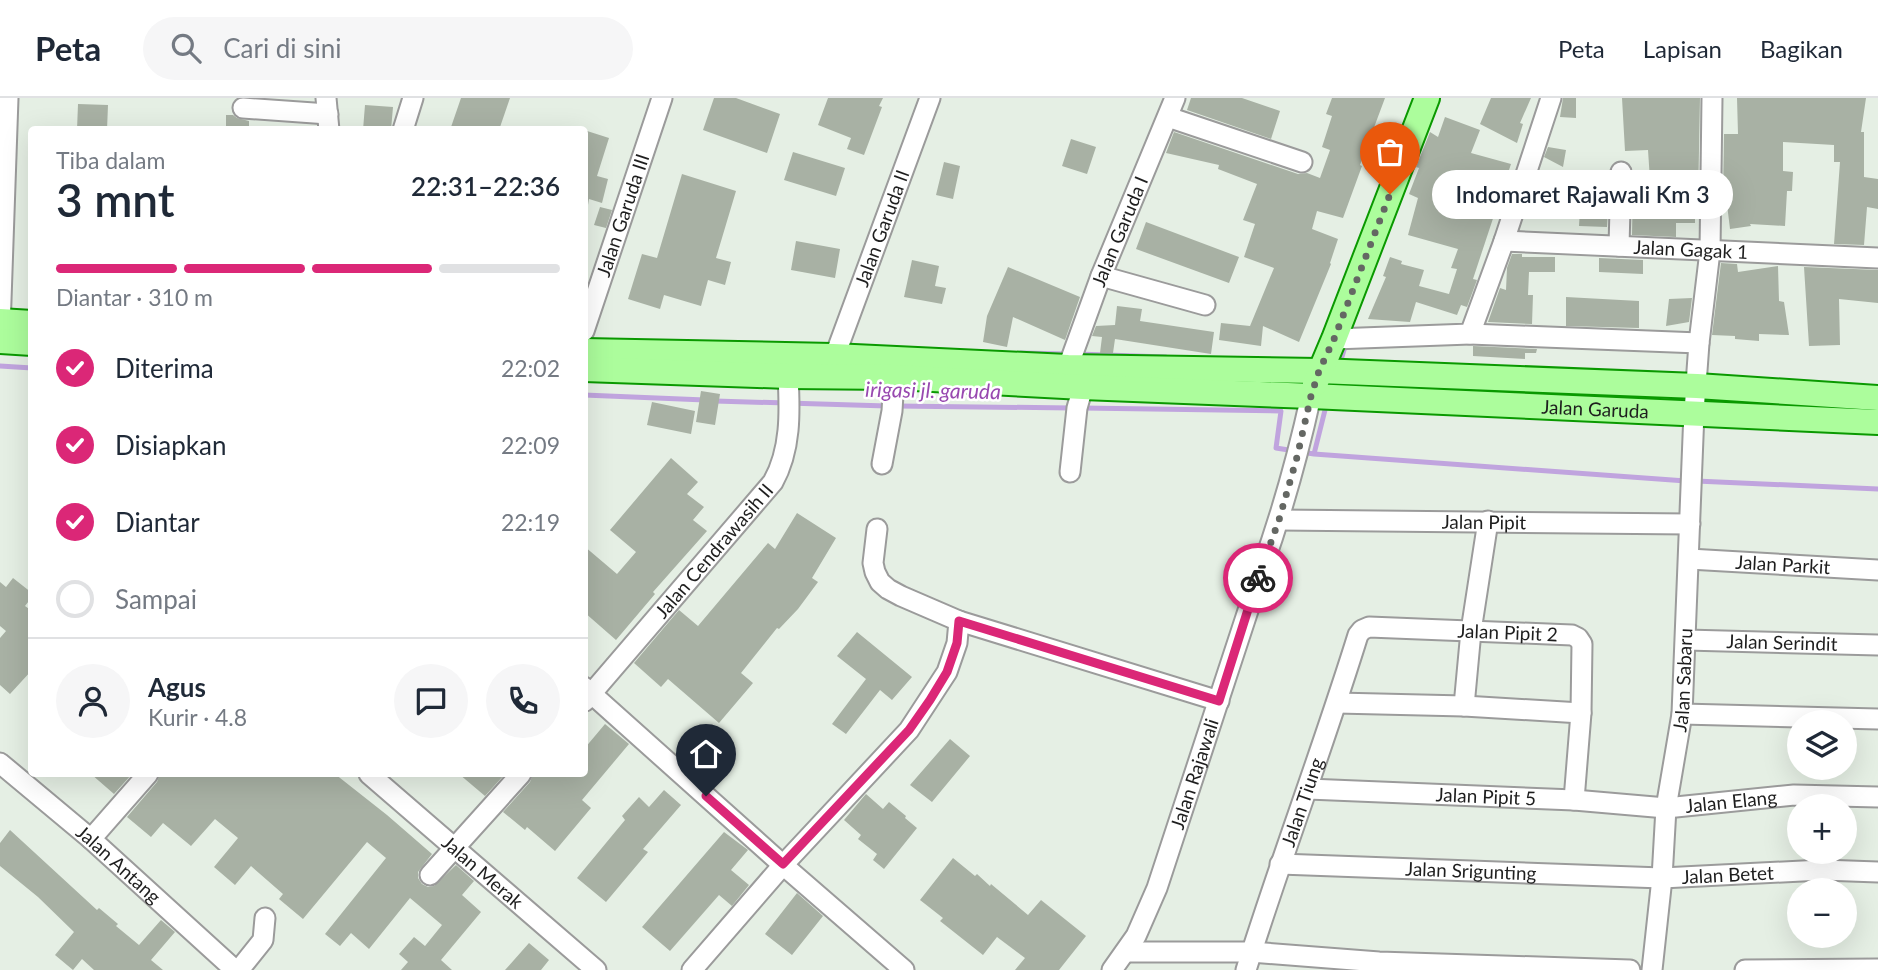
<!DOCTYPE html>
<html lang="id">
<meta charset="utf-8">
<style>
:root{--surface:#fff;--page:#f6f6f7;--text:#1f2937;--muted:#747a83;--line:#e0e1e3;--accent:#db2777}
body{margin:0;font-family:Lato,sans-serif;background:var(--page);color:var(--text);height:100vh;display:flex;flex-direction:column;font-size:26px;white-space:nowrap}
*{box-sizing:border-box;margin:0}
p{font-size:23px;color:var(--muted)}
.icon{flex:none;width:38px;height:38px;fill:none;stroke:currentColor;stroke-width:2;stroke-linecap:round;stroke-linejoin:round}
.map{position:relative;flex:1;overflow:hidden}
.sheet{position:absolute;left:28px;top:28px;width:560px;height:651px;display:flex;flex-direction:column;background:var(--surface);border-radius:7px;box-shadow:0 7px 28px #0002}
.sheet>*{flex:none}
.fabs{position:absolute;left:1787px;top:612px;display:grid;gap:14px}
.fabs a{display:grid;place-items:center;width:70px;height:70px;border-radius:50%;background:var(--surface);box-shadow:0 7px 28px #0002;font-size:35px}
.pin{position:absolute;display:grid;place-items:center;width:60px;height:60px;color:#fff;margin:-72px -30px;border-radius:50% 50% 50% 0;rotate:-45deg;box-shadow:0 0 7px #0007}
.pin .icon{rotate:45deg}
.courier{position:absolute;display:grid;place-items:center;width:70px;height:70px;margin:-35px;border:5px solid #db2777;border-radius:50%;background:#fff;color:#222;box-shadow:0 2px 9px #0007}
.bubble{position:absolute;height:49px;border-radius:24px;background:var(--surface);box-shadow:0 7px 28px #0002;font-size:23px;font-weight:600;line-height:49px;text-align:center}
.overview em{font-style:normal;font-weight:600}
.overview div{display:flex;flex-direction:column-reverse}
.overview{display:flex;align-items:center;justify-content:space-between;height:119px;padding:0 28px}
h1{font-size:46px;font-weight:600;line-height:52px}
.bar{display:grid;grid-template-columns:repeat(4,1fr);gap:10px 7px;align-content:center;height:84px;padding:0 28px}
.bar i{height:9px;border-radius:5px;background:var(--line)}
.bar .current{background:var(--accent)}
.bar p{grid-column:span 4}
.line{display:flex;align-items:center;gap:18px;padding:0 28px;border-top:2px solid var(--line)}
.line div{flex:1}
.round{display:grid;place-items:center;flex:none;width:74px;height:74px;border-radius:37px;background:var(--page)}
ol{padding:0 28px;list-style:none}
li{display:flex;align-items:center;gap:21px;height:77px}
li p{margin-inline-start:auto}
li .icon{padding:7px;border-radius:50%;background:var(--accent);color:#fff;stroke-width:4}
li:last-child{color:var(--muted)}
li i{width:38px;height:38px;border:4px solid var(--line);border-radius:50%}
header{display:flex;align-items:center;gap:42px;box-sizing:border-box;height:98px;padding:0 35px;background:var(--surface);border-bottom:2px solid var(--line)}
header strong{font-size:33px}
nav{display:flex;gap:38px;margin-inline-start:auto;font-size:24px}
.search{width:490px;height:63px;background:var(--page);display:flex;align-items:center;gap:18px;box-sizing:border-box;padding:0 24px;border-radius:38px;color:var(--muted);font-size:26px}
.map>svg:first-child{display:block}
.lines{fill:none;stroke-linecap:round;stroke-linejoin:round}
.stream{stroke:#c0a4de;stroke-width:5}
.building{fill:#a8b1a4}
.minor-casing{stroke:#9b9b9b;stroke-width:23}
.major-casing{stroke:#0a9900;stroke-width:28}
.minor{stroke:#fff;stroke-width:19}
.major{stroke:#acfd9c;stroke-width:24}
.done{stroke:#646763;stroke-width:7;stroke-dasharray:0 12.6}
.route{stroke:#db2777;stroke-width:9}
.labels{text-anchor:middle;stroke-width:5;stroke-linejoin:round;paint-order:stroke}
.street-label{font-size:19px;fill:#1e1e1e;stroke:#fff}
.water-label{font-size:21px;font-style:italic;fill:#9849b0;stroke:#fff}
</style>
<header>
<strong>Peta</strong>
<div class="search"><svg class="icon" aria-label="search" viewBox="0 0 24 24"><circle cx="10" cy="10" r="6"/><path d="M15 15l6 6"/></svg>Cari di sini</div>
<nav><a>Peta</a><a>Lapisan</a><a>Bagikan</a></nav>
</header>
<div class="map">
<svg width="1878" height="872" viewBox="0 0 1878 872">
<rect width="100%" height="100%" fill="#e5efe4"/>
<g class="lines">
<path class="stream" d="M1021,255L1068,256
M1077,256L1166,259
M0,268L32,270
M1339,269L1346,245
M584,297L705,302
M715,303L887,308
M897,308L1072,310
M1082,310L1281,313L1276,350L1314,356L1686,383
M1314,356L1327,304
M1696,383L1878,391"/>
</g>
<path class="building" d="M461,0H510L499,32H450Z
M714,0H736L780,16L767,55L703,32Z
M828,0H883L879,8L882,9L864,57L847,51L851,40L818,27Z
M1191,0H1242L1280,13L1271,41L1187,12Z
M1332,0H1385L1360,67L1362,68L1343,120L1317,113L1312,131L1338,141L1330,165L1331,166L1299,244L1263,228L1261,248L1219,242L1221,225L1250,228L1274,170L1244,159L1255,126L1243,122L1257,86L1218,71L1219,67L1166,55L1174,34L1298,76L1307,75L1320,80L1330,52L1322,49L1332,18L1326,16Z
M1491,0H1531L1520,25L1523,26L1517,45L1480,26Z
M1563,0H1576V20L1560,19Z
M1622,0H1700L1698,103H1695V125H1676V139L1632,137L1633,83L1650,82L1648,52L1625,53Z
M1737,0H1866L1861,34H1864V79L1878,81V111L1867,109L1864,147L1834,146L1840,64H1834V47L1783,44V73L1793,74L1792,93H1787L1785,128L1750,126L1751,128L1730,131L1726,98H1723L1724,36H1738Z
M78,6L108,7L107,32H77Z
M365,7L393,9L391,32H363Z
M226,17H233L237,20L249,23V32H226Z
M1445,19L1480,32L1471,55L1511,66L1473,181L1477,182L1467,209L1461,207L1457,217L1416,204L1410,224L1368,221L1386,179L1383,178L1390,159L1402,163L1401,166L1424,172L1419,188L1449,196L1457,171L1451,170L1458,151L1408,137L1418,100L1409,96L1419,70L1416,69L1430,34L1438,39Z
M584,32L609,40L597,78L608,81L602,105L589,101L588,107L584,106Z
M1071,41L1096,49L1087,76L1062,68Z
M1548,49L1566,52L1563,69L1544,59Z
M793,54L845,70L836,98L784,82Z
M944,64L960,68L953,101L936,97Z
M1540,74L1563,80L1561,95L1537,93Z
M682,76L736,93L716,160L731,164L725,187L708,182L701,208L664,197L660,211L628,201L642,156L657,160Z
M600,109L612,112L606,130L594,127Z
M1580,111L1608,112L1607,129L1579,128Z
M1146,124L1239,159L1229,185L1136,151Z
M796,143L840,151L835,180L791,172Z
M1512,156H1522V159H1555V174H1529L1528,197H1533L1532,226L1488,224L1500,190L1506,192L1507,170Z
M1599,160L1643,162V176L1599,174Z
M912,162L939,168L935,188L946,190L942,206L904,199Z
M1721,165L1737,166L1738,174L1778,168L1779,203L1784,204L1789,237L1759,236V243L1735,241V238L1712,237Z
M1008,169L1080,199L1065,242L1013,219L1007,249L983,244L987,218Z
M1804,169L1878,172V205L1839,201L1840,247L1809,248Z
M1566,199L1639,203V230L1566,228Z
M1692,200L1689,224L1666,228L1669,201Z
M1117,208L1142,211L1140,223L1214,234L1211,256L1115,241L1113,255H1100L1102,239L1092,238L1096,228L1115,227Z
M1473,248L1537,251L1536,255H1525V261L1473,258Z
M701,293L720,296L715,327L696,324Z
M652,304L695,313L691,336L647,327Z
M671,360L698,384L687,396L704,409L693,422L707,433L653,494L655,496L616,542L584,514V448L617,476L636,454L610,432Z
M797,415L836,440L812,480L818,484L798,511L779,531L777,530L741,575L753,585L719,625L668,581L661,589L634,565L679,512L698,528L768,445L775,451Z
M13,480L32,495V499L25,508L32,513V572L10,596L0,587V540L6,533L0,528V484L6,489Z
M857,534L912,579L892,602L880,592L846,636L832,626L866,581L837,558Z
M605,626L629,646L582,702L591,710L555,753L527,729L525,732L503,714L530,684L533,676H584V651Z
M950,641L970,658L932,704L910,687Z
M91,676H132L114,696Z
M160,676H335L387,717L432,756L418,774V780L422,786L428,789L434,788L456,767L474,783L462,797L481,814L441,862L452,872H401L408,864L399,856L414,839L425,848L442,827L410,800L369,851L351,835L340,848L325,836L386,760L367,744L303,821L279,801L283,796L251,768L235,787L214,769L238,740L215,721L191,748L163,725L151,739L127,719L157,684Z
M459,676H505L485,698Z
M664,692L681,707L643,751L648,754L606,804L577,780L625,722L622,718L639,699L649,709Z
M866,696L883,711L889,704L906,718L905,720L917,730L884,771L873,762L877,756L858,741L861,737L844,722Z
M10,732L97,812L99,810L118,826L116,828L139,847L161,822L175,834L151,862L163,872H94L82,861L73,872L55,857L74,834L38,799L0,768V745Z
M724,734L748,752L731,772L749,787L732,808L719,797L670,853L642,829Z
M953,760L975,778L977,776L990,788L991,786L1028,817L1041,802L1086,838L1059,872H1015L1025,860L997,839L983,857L940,823L943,820L920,802Z
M797,795L823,818L792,857L765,836Z
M529,845L549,862L541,872H505Z"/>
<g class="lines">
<defs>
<g id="minor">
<path d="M326,0L329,32"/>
<path d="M243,10L328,16"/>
<path d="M1168,19L1302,64"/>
<path d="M403,32L413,0"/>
<path id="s1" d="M1504,143L1878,160"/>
<path d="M1619,148L1621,74"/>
<path d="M1101,178L1205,207"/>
<path d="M0,231L8,0"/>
<path id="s2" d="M584,233L662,0"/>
<path d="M1470,236L1699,245"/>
<path d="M1334,241L1470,236L1504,143L1551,0"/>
<path id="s3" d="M1068,269L1101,178L1175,0"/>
<path id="s4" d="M830,271L930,0"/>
<path d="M882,366L892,313L894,279"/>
<path d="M1070,374L1077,310L1083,289"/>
<path id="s5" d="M1279,422L1690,426"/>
<path d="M877,431L873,465L875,474L880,484L888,491L901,498L959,523L1219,603"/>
<path id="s6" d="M1689,461L1878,472"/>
<path id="s7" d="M1686,542L1878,547"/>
<path d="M584,589L783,767L904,872"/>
<path id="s8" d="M585,603L773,384C791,352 790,314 788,278"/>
<path d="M1337,605L1464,608L1581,615"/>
<path d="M1464,608L1471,533L1488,423"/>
<path d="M1682,616L1878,621"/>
<path id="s9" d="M0,665L91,741L235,872"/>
<path id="s10" d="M369,676L596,872"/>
<path id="s11" d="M1308,691L1574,702L1666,710L1794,697L1878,699"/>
<path d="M91,741L148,676"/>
<path id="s12" d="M1280,766L1662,780L1822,772L1878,774"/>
<path d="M430,777L521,676"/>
<path d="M1126,854H1251L1379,864L1630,872"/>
<path d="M239,872L263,842L265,820"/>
<path d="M692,872L783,767L909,632L947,574L957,545L959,523"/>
<path id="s13" d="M1112,872L1136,838L1157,790L1261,473C1282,415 1298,357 1311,298"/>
<path id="s14" d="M1246,872C1281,760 1323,650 1358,537L1362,532L1369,529L1572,537L1578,540L1582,546L1581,615L1574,702"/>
<path id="s15" d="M1652,872L1662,780L1666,710L1682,616L1694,314L1699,245L1710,153L1712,0"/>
<path d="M1745,872L1878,871"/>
</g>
<g id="major">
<path d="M0,223L32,225"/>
<path d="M0,243L32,245"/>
<path d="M584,253L833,258L1068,269L1319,273L1697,288L1878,300"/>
<path id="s16" d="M584,271L788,278L894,279L1083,289L1311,298L1878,324"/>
<path d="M1315,286L1334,241L1427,0"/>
</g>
</defs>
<use href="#minor" class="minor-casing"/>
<use href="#major" class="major-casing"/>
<use href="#minor" class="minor"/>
<use href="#major" class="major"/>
</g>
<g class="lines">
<path class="done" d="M1258,480L1279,422L1297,359L1311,298L1319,273L1334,241L1390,96"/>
<path class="route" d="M706,698L783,766L909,632L930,602L947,574L957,545L959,523L1219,603L1258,480"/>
</g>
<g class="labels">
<g class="street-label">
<text dy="7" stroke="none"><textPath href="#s2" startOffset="122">Jalan Garuda III</textPath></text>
<text dy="7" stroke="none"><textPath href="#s4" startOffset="150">Jalan Garuda II</textPath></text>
<text dy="7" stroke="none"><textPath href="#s3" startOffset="145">Jalan Garuda I</textPath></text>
<text dy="7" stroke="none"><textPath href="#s1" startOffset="187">Jalan Gagak 1</textPath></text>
<text dy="7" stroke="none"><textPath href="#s16" startOffset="1012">Jalan Garuda</textPath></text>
<text dy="7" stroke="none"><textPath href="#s5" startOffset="205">Jalan Pipit</textPath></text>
<text dy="7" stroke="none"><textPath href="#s8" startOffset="198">Jalan Cendrawasih II</textPath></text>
<text dy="7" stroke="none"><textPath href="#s6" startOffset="94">Jalan Parkit</textPath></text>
<text dy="7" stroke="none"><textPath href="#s14" startOffset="506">Jalan Pipit 2</textPath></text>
<text dy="7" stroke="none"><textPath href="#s7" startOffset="96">Jalan Serindit</textPath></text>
<text dy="7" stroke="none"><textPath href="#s15" startOffset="292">Jalan Sabaru</textPath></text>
<text dy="7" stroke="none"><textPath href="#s13" startOffset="214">Jalan Rajawali</textPath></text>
<text dy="7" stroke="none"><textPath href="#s11" startOffset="178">Jalan Pipit 5</textPath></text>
<text dy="7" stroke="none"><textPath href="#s11" startOffset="424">Jalan Elang</textPath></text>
<text dy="7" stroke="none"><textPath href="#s14" startOffset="177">Jalan Tiung</textPath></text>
<text dy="7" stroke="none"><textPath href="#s9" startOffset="156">Jalan Antang</textPath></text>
<text dy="7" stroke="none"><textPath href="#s12" startOffset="191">Jalan Srigunting</textPath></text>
<text dy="7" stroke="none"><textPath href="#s10" startOffset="150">Jalan Merak</textPath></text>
<text dy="7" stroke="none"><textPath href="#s12" startOffset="448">Jalan Betet</textPath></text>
</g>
<g class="water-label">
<text transform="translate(933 293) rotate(1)" y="7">irigasi jl. garuda</text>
</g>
</g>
</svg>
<div class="fabs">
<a><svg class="icon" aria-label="layers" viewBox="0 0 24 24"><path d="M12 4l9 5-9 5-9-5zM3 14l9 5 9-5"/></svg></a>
<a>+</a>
<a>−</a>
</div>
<div class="pin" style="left:1390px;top:96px;background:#ea580c"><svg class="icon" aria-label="bag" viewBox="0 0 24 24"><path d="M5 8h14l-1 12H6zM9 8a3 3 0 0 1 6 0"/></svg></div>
<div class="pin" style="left:706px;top:698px;background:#1f2937"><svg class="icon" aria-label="home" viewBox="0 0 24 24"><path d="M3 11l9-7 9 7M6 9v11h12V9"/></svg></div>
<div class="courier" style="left:1258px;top:480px"><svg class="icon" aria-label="bike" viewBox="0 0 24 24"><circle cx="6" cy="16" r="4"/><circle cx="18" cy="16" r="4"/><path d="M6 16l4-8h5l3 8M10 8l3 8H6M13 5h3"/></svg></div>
<div class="bubble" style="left:1432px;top:72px;width:301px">Indomaret Rajawali Km 3</div>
<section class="sheet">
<div class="overview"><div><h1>3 mnt</h1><p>Tiba dalam</p></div><em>22:31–22:36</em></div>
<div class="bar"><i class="current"></i><i class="current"></i><i class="current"></i><i></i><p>Diantar · 310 m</p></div>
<ol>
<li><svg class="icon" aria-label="check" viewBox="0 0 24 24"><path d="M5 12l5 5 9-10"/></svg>Diterima<p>22:02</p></li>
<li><svg class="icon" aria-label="check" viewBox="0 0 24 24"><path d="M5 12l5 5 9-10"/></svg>Disiapkan<p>22:09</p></li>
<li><svg class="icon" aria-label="check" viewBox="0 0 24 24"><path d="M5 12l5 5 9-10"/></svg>Diantar<p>22:19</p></li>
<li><i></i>Sampai</li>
</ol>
<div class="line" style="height:126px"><a class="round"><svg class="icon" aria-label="person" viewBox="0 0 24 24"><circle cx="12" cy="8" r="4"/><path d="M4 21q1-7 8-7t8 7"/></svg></a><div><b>Agus</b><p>Kurir · 4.8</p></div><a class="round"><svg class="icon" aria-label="chat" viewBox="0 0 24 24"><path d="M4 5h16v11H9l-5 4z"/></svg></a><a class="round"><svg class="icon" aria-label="phone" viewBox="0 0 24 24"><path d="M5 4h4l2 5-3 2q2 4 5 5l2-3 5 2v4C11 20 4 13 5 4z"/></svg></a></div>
</section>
</div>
